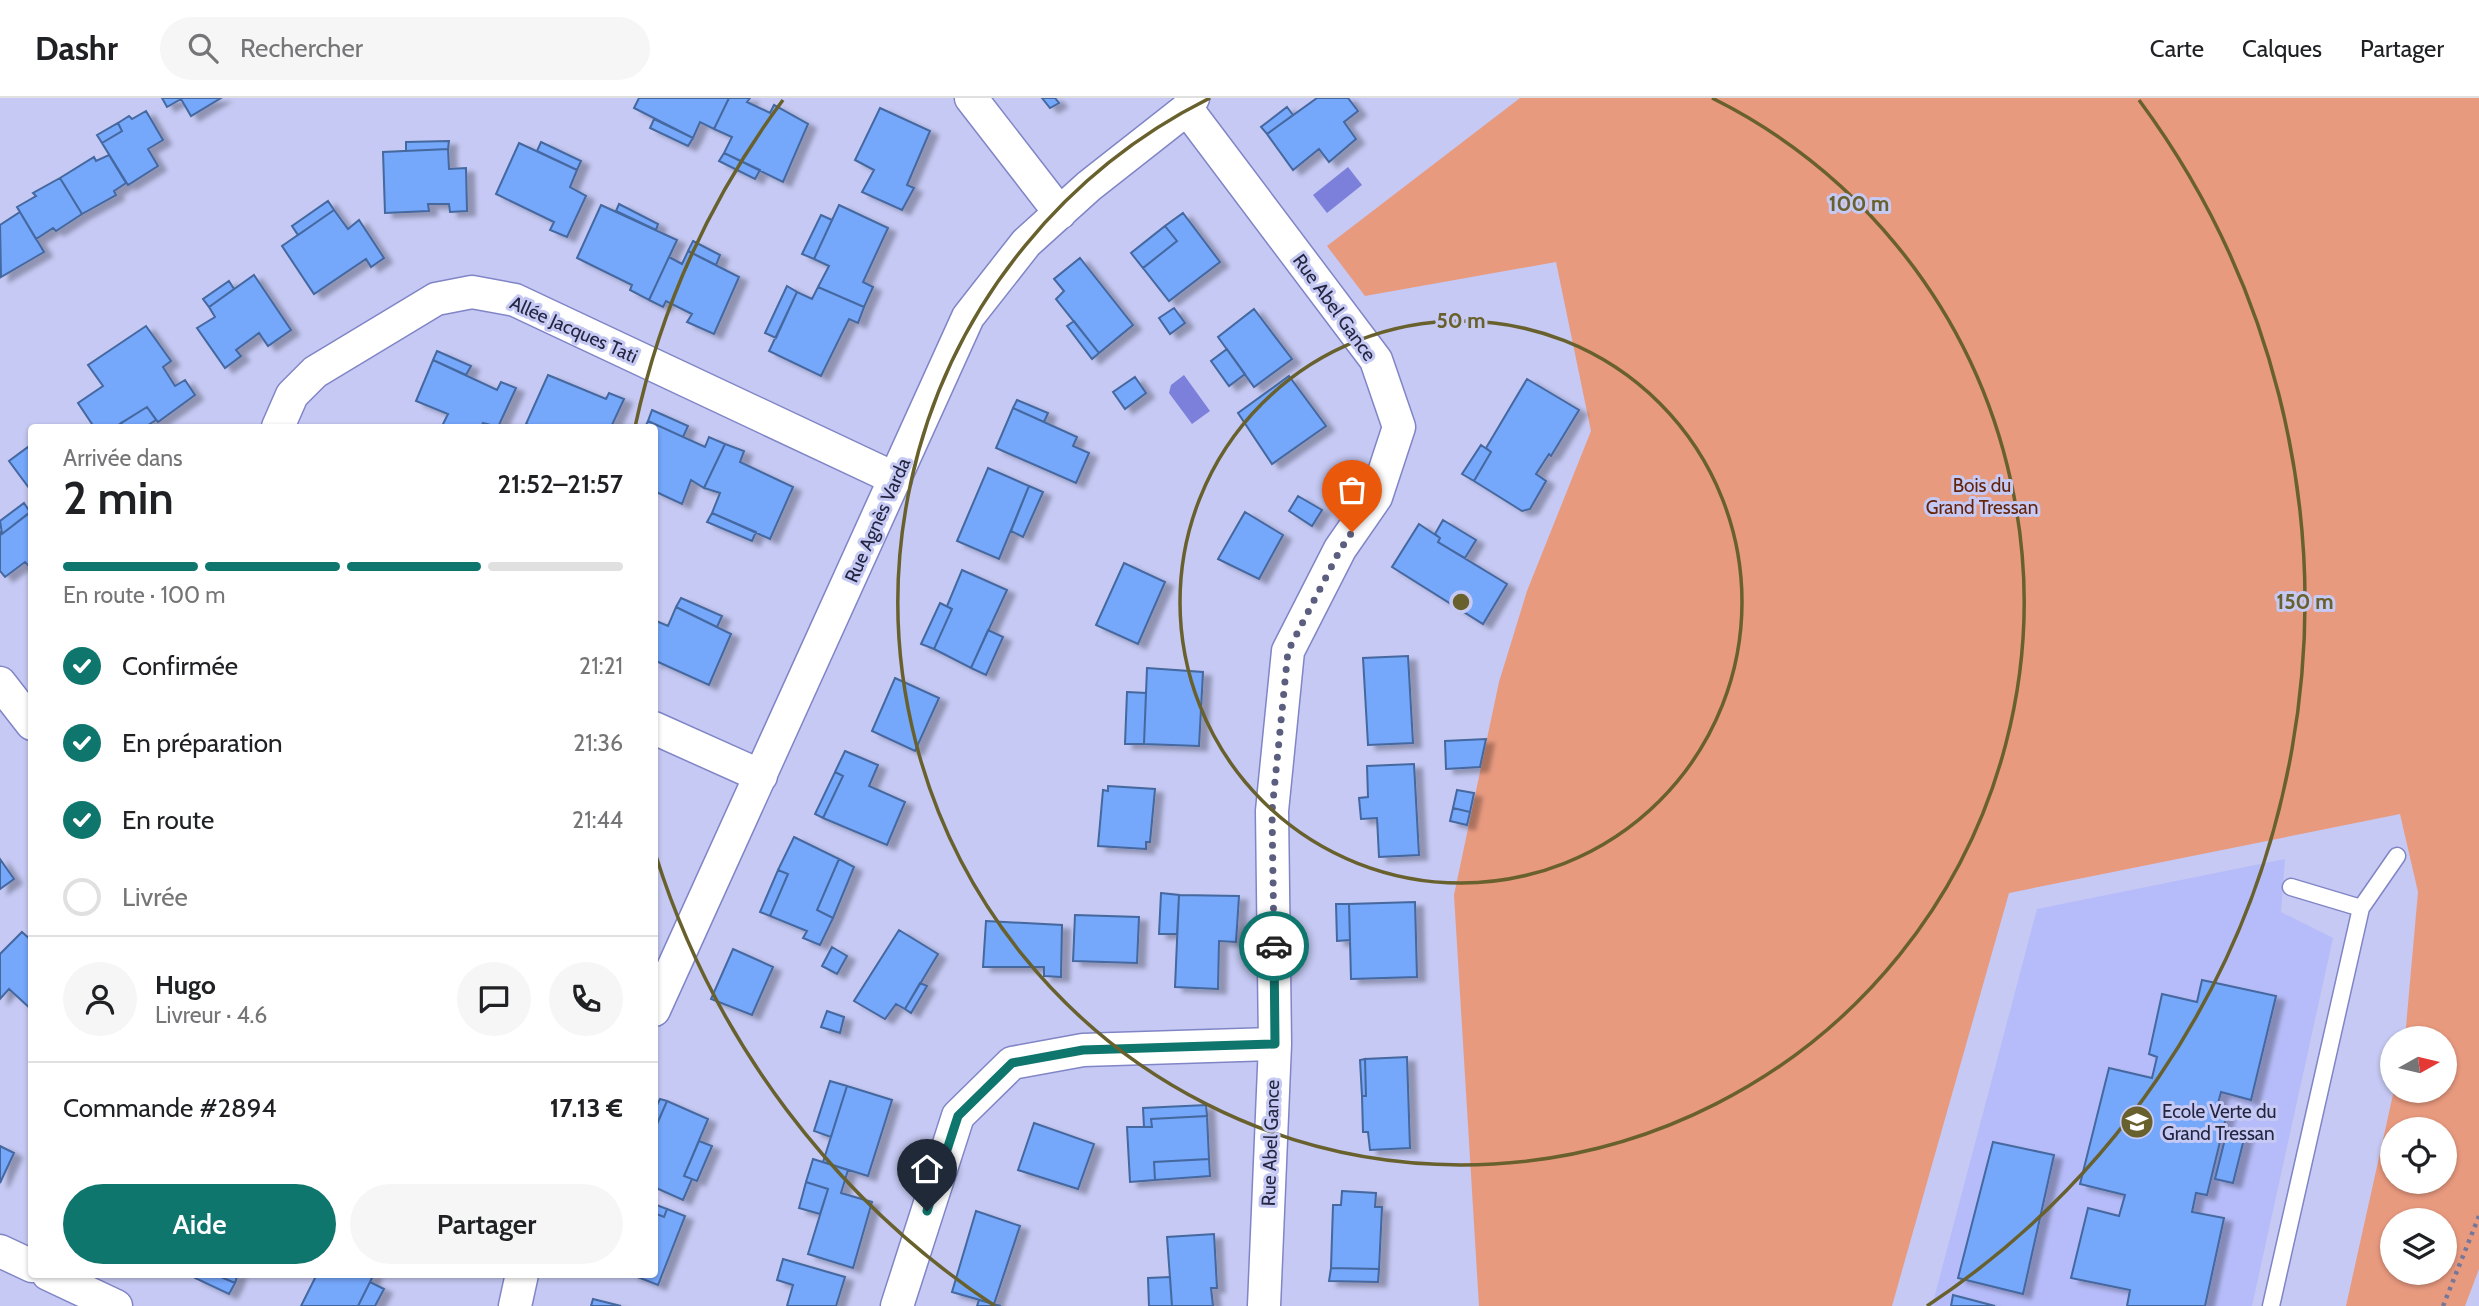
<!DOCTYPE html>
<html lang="fr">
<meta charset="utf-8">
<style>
:root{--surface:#fff;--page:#f6f6f6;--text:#202124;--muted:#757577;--line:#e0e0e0;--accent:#0f766e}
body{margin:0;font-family:Cabin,sans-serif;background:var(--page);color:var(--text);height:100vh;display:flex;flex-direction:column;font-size:26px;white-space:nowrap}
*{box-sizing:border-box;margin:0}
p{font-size:23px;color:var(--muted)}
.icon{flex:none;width:38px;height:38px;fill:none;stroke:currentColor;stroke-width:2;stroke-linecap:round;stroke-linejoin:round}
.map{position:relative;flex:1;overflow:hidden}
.side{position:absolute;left:28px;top:326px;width:630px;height:854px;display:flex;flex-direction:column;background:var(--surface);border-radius:7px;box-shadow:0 2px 5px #0004}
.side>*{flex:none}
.needle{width:46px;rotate:82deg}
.fabs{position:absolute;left:2380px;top:928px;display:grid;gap:14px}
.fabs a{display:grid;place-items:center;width:77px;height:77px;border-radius:50%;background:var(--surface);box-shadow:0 2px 5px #0004;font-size:35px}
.pin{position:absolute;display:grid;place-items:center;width:60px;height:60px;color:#fff;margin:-72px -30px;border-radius:50% 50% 50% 0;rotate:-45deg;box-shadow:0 0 7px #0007}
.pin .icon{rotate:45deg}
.courier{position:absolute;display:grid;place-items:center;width:70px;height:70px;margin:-35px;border:5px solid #0f766e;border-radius:50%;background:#fff;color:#222;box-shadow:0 2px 9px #0007}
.head em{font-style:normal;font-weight:600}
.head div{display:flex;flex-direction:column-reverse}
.head{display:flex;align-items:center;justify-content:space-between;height:119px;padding:0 35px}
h1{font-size:46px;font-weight:600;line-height:52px}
.bar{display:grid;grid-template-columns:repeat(4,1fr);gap:10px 7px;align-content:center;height:84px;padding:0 35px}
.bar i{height:9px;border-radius:5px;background:var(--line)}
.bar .on{background:var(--accent)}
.bar p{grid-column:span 4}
.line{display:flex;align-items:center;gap:18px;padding:0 35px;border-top:2px solid var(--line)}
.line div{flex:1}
.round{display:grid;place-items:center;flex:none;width:74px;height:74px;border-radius:37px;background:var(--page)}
ol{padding:0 35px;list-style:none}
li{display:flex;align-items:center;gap:21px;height:77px}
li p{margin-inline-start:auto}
li .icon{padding:7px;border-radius:50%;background:var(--accent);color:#fff;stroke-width:4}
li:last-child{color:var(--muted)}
li i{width:38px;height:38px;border:4px solid var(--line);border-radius:50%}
.primary-button{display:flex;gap:14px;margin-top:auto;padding:14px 35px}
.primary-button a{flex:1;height:80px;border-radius:42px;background:var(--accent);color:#fff;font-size:28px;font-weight:600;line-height:80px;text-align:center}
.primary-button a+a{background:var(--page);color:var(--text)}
header{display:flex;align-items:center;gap:42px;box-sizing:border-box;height:98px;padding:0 35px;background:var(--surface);border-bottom:2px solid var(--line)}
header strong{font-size:33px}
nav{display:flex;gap:38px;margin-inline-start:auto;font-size:24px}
.search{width:490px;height:63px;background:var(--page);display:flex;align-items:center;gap:18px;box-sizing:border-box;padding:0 24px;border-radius:38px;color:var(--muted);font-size:26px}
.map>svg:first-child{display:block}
.built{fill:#b6bcf9}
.green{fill:#e89a7f;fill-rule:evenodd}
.water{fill:#7c80da}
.building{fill:#74a7fb;stroke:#45679f;stroke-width:2;filter:url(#shadow)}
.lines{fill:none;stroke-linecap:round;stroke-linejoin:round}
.service-casing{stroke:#8085c6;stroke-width:19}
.minor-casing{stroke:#8085c6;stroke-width:35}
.path{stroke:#747799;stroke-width:4.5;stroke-dasharray:3.5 5;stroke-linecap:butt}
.service{stroke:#fff;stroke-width:16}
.minor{stroke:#fff;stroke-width:32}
.done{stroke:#5c5e7f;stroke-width:7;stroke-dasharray:0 12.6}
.route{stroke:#0f766e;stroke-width:9}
.ring{fill:none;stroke:#69612d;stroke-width:3.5}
.labels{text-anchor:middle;stroke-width:6;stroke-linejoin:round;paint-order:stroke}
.street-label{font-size:19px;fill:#242540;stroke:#c5c9f3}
.park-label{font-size:19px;fill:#64240b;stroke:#c5c9f3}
.poi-label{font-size:19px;fill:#242540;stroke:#c5c9f3;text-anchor:start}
.centre{fill:#69612d;stroke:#c5c9f3;stroke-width:3.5}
.ring-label{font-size:21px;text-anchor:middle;font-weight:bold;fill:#69612d;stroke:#c5c9f3;stroke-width:6;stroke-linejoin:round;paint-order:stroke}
</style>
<header>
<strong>Dashr</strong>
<div class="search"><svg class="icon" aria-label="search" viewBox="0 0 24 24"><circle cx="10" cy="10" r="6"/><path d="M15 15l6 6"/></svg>Rechercher</div>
<nav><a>Carte</a><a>Calques</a><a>Partager</a></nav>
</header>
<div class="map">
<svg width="2479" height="1208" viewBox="0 0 2479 1208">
<defs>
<filter id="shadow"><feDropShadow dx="8" dy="4.5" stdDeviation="2" flood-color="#0004"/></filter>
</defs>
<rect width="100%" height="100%" fill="#c5c9f3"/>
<path class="built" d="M2285,761L2281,814L2333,840L2252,1208H1932L2037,811Z"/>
<path class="green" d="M1520,0H2479V1171L2465,1208H2346L2394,992H2445V940H2405L2418,794L2400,716L2009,795L1892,1208H1479L1454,797L1499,584L1527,493L1591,333L1556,164L1365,198L1327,148ZM2392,1031H2445V1083H2392ZM2392,1122H2445V1174H2392Z"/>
<path class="water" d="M1348,69L1362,87L1327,115L1313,97Z
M1184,277L1210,313L1192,326L1169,295L1171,287Z"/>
<path class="building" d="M162,0H221L191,18L181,1L167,9Z
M639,0H729L714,31L700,24L693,40L634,10Z
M729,0H750L747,4L770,15L774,7L808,26L783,84L724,55L732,39L714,31Z
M1042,0H1055L1059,5L1050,10Z
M1317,0H1348L1358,13L1344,24L1356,41L1329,64L1319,51L1293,72L1267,36Z
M1287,9L1293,17L1267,36L1261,29Z
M880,10L930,33L907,87L914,90L902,112L862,94L874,72L855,62Z
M146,13L163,42L148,51L158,68L128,87L102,45L122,33L118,25L129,18L132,21Z
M654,21L693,40L688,48L650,30Z
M118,25L122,33L102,45L97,37Z
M449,43L448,51L406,53V44Z
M541,44L581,63L577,72L537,53Z
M519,45L577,72L570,89L586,98L567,139L550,132L554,124L496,96Z
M448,51L449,71L466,70L467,113L450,114L449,106H428L429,113L385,115L383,54Z
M724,55L760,72L755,81L719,63Z
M109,57L126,85L114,93L116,97L82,116L60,80L94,59L96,63Z
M60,80L82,116L56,133L53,130L36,141L17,109L36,98L33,95Z
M328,103L334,112L298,137L292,128Z
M619,106L658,126L656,132L616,113Z
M601,107L677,142L649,202L630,192L632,187L577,160Z
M839,107L888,130L863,184L873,189L864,209L818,189L829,168L814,161Z
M334,112L348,131L359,122L384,160L371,169L366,161L314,196L282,148Z
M20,114L44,154L1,179L0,127Z
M1183,115L1220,164L1169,203L1143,170L1177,143L1165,128Z
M821,117L832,122L814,161L802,156Z
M1165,128L1177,143L1143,170L1131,155Z
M693,143L720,157L716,167L688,153Z
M688,153L739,179L714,236L687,224L692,216L666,203L663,209L649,202L669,159L682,166Z
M1080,160L1133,227L1099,255L1056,201L1064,193L1054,181Z
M254,177L291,232L268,248L259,235L236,252L241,258L225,270L197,230L215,219L209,209Z
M229,183L234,191L209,209L203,201Z
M787,188L797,194L776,240L765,235Z
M818,189L864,209L858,225L849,221L821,278L769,253L797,194L812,201Z
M1174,210L1185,225L1170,236L1159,220Z
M1254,211L1292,261L1254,289L1218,239Z
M1074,223L1099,255L1092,261L1067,228Z
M146,228L171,263L163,269L175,288L185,282L195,297L158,324L147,309L115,329H94L78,305L103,288L88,267Z
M1227,251L1245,276L1229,288L1211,263Z
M437,253L471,268L466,277L433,262Z
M433,262L497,292L501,284L516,290L498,329L483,325L481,329H444L442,328L448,316L416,303Z
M548,277L606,301L609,295L624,301L611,329H534L526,326Z
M1289,278L1326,328L1272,366L1238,315Z
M1135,279L1146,295L1125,311L1113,294Z
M1527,281L1579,312L1551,358L1549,356L1536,376L1546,383L1530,411L1522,413L1474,383L1491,354L1486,350Z
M1017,302L1048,315L1044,324L1013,310Z
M147,309L156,322L145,329H124L121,325Z
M1013,310L1077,339L1073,348L1089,355L1076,385L996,350Z
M652,312L688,328L683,339L648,323Z
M648,323L705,349L709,339L725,346L704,390L691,382L682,406L654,393V329H645Z
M725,346L744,353L740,364L793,389L770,441L712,415L720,395L704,390Z
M1481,347L1491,354L1474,383L1462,376Z
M28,349L32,354V394L9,363Z
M988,370L1029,388L999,461L957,443Z
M1029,388L1043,394L1023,439L1011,433Z
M1298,398L1322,412L1312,428L1289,413Z
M24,405L30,414L2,436L0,423Z
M32,413V471L25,464L5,479L0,473V434L2,436Z
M1245,414L1283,437L1259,481L1218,461Z
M712,415L756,434L752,443L707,424Z
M1443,422L1476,442L1465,460L1438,444L1440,440L1435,436Z
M1419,426L1440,440L1438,444L1507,486L1483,526L1392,469Z
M1124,465L1165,484L1138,546L1096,527Z
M962,472L1007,492L971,570L934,551L952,511L947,508Z
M681,500L722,518L717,529L676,509Z
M940,505L952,511L934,551L921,546Z
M676,509L731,536L709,587L656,563L654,565V522L668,528Z
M988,532L1003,539L986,577L971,570Z
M1408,558L1413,645L1368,647L1363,560Z
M1147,570L1203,574L1199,648L1144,646Z
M895,580L939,600L915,653L872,633Z
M1127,594L1146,595L1144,646H1125Z
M1486,641L1480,669L1446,671L1445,643Z
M845,653L878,667L869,688L905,704L887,747L823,720L843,678L835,674Z
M1414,666L1419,757L1379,759L1377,720L1361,721L1359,700L1368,699L1367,668Z
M835,674L843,678L823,720L815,716Z
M1108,688L1155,691L1150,744H1146V751L1098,748L1103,692L1108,693Z
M1457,692L1474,695L1470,714L1453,710Z
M1453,710L1470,714L1467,727L1450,723Z
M794,739L839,761L817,812L833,820L820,847L803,840L807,833L770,818L788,776L778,772Z
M0,761L14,781L0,791Z
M839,761L854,769L833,820L817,812Z
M778,772L788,776L770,818L760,814Z
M1161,795L1179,797L1177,836H1159Z
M1179,797L1239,798L1236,844L1219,843L1218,891L1175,889Z
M1415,804L1417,879L1351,881L1349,806Z
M1336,806H1349L1350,842L1337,843Z
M1075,817L1139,819L1137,865L1073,863Z
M986,823L1062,827L1061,879L1044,878V869H983Z
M899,832L938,856L905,911L896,906L885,921L854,903Z
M22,834L32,843V912L9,891L0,901V856Z
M832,849L847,858L837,876L822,868Z
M733,851L773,869L752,917L711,901Z
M2202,882L2276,898L2251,1002L2221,994L2216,1013L2227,1015L2207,1097L2196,1095L2192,1114L2224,1120L2205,1208H2127L2130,1192L2071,1180L2088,1110L2119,1118L2125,1097L2080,1086L2109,970L2152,980L2157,959L2149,956L2162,896L2197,904Z
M920,885L927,888L911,915L905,911Z
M827,913L844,919L840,935L821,929Z
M1407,959L1410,1050L1370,1052L1368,1034H1363L1362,998H1366L1365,961Z
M1365,961L1366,998H1362L1360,962Z
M830,983L847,988L831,1039L814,1033Z
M847,988L892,1002L868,1078L823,1064Z
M660,1001L667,1003L654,1033V1013Z
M667,1003L708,1021L684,1078L692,1081L683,1102L654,1089V1033Z
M1206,1007L1207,1018L1151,1021L1152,1029H1144L1143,1010Z
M1207,1018L1209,1061L1154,1064L1155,1082L1130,1084L1127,1029H1152L1151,1021Z
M1034,1025L1094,1046L1078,1091L1018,1072Z
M2227,1033L2245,1037L2233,1085L2215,1081Z
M699,1043L712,1048L697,1083L684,1078Z
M1993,1044L2054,1057L2023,1196L1958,1180Z
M0,1048L14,1055L0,1085Z
M813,1061L848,1072L841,1095L872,1104L853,1170L808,1156L828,1091L806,1084Z
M1209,1061L1210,1078L1155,1082L1154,1064Z
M806,1084L828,1091L820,1116L799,1110Z
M1342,1093L1376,1095L1375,1109H1382L1379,1171L1331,1170L1333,1107H1341Z
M654,1106L667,1111L664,1119L654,1115Z
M667,1111L685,1118L658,1187L630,1176H654V1115L664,1119Z
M976,1113L1020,1128L994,1206L952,1194Z
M1214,1136L1217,1190H1211L1213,1208H1172L1167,1139Z
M783,1161L845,1179L836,1208H787L793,1187L777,1182Z
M1331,1170L1379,1171L1378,1184L1329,1183Z
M196,1176H214L235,1185L229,1196L195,1180Z
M214,1176H238L235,1185Z
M317,1176H374L358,1208H301Z
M1170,1179L1172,1208H1149L1148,1180Z
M370,1184L384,1191L375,1208H358Z
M1953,1197L1995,1208H1951Z
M593,1201L621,1208H591Z
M979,1202L994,1206L1001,1208H977Z"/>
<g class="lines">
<defs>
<path id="service" d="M2291,789L2361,810
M2271,1208L2361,810L2397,758"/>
<path id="minor" d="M971,0L1060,115
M1187,11L1376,262L1399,329L1376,399L1340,451L1288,553L1272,713L1275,946L1264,1208
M278,329L292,297L315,274L436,201L472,194L515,202L896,381
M0,585L32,626
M654,630L761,678
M654,912L968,219L1026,145L1089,88L1187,11L1193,0
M0,1153L32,1168
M48,1176L116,1208
M515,1208L522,1176
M897,1208L958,1018L1012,965L1083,952L1275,946"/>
</defs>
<use href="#service" class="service-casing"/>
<use href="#minor" class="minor-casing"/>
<path class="path" d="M2443,1208L2479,1118"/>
<use href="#service" class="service"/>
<use href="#minor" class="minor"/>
</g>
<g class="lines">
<path class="done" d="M1274,848L1272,713L1288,553L1340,452L1352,434"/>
<path class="route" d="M927,1113L958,1018L1012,965L1083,952L1275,946L1274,848"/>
</g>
<g class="ring">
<circle cx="1461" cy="504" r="281"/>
<path d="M1712 0A563 563 0 1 1 1210 0"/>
<path d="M995 1208A844 844 0 0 1 656 758M635 329A844 844 0 0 1 783 2M2139 2A844 844 0 0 1 1927 1208"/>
</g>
<defs>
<symbol id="school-disc" viewBox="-11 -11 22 22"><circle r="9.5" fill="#69612d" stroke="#c5c9f3"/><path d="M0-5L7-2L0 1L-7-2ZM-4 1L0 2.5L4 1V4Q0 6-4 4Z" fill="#fff"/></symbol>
</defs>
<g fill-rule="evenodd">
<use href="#school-disc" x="2118" y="1005" width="38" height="38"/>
</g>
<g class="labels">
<g class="street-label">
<text transform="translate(1335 209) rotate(54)" y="7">Rue Abel Gance</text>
<text transform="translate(574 231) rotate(24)" y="7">Allée Jacques Tati</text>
<text transform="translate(877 422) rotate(-66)" y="7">Rue Agnès Varda</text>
<text transform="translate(1270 1045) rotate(-88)" y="7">Rue Abel Gance</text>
</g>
<g class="park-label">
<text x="1982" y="394">Bois du<tspan x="1982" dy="22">Grand Tressan</tspan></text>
</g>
<g class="poi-label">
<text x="2162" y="1020">Ecole Verte du<tspan x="2162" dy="22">Grand Tressan</tspan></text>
</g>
</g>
<circle cx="1461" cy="504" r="10" class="centre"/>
<g class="ring-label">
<text x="1859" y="113">100 m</text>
<text x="1461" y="230">50 m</text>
<text x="2305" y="511">150 m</text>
</g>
</svg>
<div class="fabs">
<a><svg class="needle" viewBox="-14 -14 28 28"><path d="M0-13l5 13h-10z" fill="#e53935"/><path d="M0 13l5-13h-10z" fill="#757577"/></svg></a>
<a><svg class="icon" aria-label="locate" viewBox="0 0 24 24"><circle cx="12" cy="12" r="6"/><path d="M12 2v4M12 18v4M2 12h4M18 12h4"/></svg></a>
<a><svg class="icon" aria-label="layers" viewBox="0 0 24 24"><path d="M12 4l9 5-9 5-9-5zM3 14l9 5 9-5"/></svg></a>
</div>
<div class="pin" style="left:1352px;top:434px;background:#ea580c"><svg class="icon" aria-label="bag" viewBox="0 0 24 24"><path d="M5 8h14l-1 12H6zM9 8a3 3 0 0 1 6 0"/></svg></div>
<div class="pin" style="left:927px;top:1113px;background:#1f2937"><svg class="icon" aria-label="home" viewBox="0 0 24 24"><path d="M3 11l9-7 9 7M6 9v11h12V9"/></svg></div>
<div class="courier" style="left:1274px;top:848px"><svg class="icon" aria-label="car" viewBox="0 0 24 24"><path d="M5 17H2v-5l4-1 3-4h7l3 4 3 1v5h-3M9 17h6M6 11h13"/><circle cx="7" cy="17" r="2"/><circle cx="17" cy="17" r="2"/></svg></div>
<section class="side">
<div class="head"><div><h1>2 min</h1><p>Arrivée dans</p></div><em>21:52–21:57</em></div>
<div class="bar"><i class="on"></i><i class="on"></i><i class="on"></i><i></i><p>En route · 100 m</p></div>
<ol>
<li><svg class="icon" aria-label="check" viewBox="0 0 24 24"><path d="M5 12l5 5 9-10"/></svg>Confirmée<p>21:21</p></li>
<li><svg class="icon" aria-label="check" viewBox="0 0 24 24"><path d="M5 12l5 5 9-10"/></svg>En préparation<p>21:36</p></li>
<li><svg class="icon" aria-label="check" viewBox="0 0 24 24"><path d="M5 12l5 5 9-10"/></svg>En route<p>21:44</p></li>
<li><i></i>Livrée</li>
</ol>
<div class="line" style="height:126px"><a class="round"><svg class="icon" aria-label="person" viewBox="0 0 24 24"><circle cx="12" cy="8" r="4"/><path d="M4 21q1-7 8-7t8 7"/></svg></a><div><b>Hugo</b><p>Livreur · 4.6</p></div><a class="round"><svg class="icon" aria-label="chat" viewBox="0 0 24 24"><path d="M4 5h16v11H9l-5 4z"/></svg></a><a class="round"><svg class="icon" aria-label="phone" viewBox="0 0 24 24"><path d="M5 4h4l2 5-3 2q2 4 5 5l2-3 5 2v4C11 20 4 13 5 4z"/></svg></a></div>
<div class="line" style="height:91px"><div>Commande #2894</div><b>17.13 €</b></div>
<div class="primary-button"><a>Aide</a><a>Partager</a></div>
</section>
</div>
